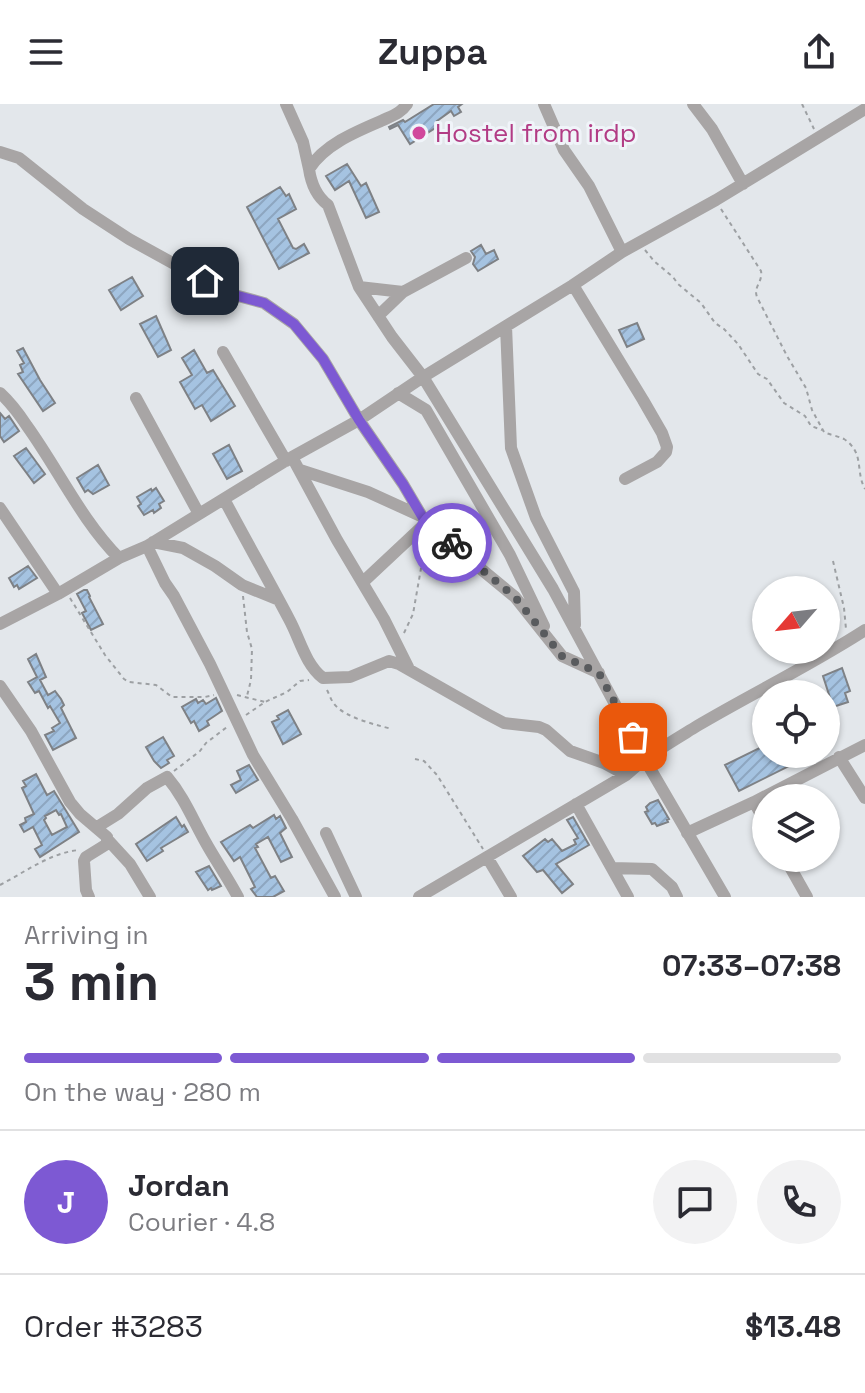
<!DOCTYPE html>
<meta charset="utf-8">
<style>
:root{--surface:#fff;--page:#f2f2f3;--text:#2b2b33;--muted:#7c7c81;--line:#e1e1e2;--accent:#7d59d3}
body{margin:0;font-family:"Space Grotesk",sans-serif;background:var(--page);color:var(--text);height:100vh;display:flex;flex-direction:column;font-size:30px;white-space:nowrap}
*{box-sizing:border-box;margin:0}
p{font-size:26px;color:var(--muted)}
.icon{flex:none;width:44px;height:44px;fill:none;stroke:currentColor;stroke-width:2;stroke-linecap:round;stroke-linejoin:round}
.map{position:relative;height:793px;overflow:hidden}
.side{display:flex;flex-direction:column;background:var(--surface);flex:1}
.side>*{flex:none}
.needle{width:52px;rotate:242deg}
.tools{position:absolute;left:752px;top:472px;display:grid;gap:16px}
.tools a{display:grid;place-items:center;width:88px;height:88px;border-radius:50%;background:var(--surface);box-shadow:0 2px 6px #0004;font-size:40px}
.pin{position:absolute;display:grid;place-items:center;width:68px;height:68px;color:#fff;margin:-34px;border-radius:16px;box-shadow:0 4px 12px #0006}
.courier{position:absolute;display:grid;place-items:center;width:80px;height:80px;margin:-40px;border:6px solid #7d59d3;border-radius:50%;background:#fff;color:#222;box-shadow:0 2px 10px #0007}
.summary em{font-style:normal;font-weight:700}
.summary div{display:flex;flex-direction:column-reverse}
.summary{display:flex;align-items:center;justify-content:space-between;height:136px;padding:0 24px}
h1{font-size:52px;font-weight:700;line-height:60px}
.bar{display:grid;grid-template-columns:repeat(4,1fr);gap:12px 8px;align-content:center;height:96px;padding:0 24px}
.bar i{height:10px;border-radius:6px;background:var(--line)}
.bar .current{background:var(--accent)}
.bar p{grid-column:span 4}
.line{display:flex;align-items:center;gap:20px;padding:0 24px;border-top:2px solid var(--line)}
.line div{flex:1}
.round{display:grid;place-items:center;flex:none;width:84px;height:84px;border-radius:42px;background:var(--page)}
header{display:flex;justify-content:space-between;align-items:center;height:104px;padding:0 24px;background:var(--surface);font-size:36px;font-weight:700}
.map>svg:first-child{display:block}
.building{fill:url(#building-hatch);stroke:#7e8185;stroke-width:2;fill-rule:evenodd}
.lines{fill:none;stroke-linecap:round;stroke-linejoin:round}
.path{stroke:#9da0a3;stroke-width:2;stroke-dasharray:4 4;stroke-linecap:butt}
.minor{stroke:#a8a5a5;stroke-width:12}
.done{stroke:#595b5e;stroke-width:8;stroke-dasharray:0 14.4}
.route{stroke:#7d59d3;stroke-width:10}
.hotel-dot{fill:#d1479c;stroke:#f0f4f9;stroke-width:3}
.labels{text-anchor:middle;stroke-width:6;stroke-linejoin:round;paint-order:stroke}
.hotel-label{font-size:26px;fill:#b23c85;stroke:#f0f4f9;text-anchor:start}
</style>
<header><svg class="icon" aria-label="menu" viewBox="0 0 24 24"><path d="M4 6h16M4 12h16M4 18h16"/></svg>Zuppa<svg class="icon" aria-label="share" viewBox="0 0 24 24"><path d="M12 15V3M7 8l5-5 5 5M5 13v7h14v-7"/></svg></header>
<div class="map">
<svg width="865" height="793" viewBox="0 0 865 793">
<defs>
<pattern id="building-hatch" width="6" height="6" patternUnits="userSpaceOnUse" patternTransform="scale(2)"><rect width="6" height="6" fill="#a5c3e1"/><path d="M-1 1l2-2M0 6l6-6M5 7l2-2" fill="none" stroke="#8da6c0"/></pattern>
</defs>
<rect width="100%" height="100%" fill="#e3e7eb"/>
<path class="building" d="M434,0H462L458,3L461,8L454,12L451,7L437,17L440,21L410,40L398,21L390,25L389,23L403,16L405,18Z
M347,60L361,82L366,79L379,108L366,114L349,77L335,86L326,72Z
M280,83L286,92L289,90L296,105L278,115L293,144L296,145L304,140L309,149L279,165L247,103Z
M481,141L486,150L494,146L498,155L478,167L473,160L475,153L471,147Z
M132,173L143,192L121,206L109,186Z
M156,212L171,246L158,253L140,220Z
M637,219L644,235L627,243L619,226Z
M23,244L40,276L55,299L43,307L18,270L23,268L20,261L24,259L17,247Z
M194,246L207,269L213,266L235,302L211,317L202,301L195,305L180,278L192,271L182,254Z
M0,309L5,315L9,312L19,327L4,338L0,332Z
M229,341L242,367L227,375L213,350Z
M26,344L45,370L34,379L14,352Z
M98,361L109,381L93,390L88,386L85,388L77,374Z
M156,384L164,397L159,400L161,404L154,409L153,406L144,411L138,402L141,400L137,393L151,385L152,387Z
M28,462L37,474L19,485L17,481L14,483L9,474Z
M84,486H87L90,492L89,493L103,520L91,526L82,509L86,507L77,490Z
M36,550L46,573L40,576L48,591L55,587L61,595L64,601L61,604L76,634L53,646L45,631L54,627L52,624L60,619L50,602L48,604L39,587L35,589L28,578L37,573L28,555Z
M842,564L850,587L845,589L848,598L833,603L823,572Z
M216,594L222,607L207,617L209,621L199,627L194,617L191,619L182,603L196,595L198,599L203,596L206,600Z
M288,606L301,630L283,640L272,618L279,615L277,612Z
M163,633L174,652L167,656L169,659L161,664L154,657L146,643Z
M766,641V650H821L805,658L803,655L739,687L725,661Z
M249,661L258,676L236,689L231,681L241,676L237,667Z
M36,670L47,691L54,687L79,728L40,753L35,745L42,741L33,723L24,728L20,721L26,718L25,714L34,710L22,684L26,682L23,677ZM56,706L59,711L61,710L67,723L52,731L44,716L46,714L45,712Z
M658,696L669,715L667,716L668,718L657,722L655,719L652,720L645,708L648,707L646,703L650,699Z
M274,711L276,715L280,712L286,724L280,729L292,753L281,758L268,733L256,740L258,743L255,744L271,774L275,772L284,787L273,793H257L251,785L255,783L240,753L234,757L221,738L250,721L253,724Z
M176,713L182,723L184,721L188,728L161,744L163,747L147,757L136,740Z
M573,713L589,741L556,760L573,780L562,789L543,766L537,768L523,752L545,735L548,738L552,735L562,747L576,740L574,736L578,734L567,716Z
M209,762L221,782L212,786L211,784L208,786L196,768Z"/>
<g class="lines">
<path class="path" d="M802,0L814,25
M721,105L761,167C763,178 753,183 757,193L787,252L806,284L812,306L824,328C830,331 838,332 844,335C865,349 855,367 865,385
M645,146L654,157L673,173L678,180L701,199L715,219L724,225L738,240L758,270L767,275L784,299L805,312L811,322L822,326
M833,457L844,504L846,525
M243,492L247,528L252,545L251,576L247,592
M70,494L105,551L124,575L129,578L156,581L172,593H205L214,591
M404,529L413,510L423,453
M327,586C330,592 332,599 337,603C348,614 376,621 392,625
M237,591L265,598
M246,611L265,598L287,588L300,577L309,576
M415,655L424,657L437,671L483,745
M174,667L200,647L206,639L227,623
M0,781C25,768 50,749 79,746"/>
<path class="minor" d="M286,0L303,38L309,65
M407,0C400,10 391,12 381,17C355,28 324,41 309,65C311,79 316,92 328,101L359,183L392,233L423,273L553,485L644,654L725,793
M544,0L564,46L589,82L622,148
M693,0L712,25L743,80
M0,48L19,54L83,105L129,135L227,189L264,199L294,220L323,255L359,316L403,380L426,419
M573,181L643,296L662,329L667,343L666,348L657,358L625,375
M359,183L403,188
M378,212L403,188L466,154
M506,222L511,344L536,414L574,488L575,521
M223,248L286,357
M0,289C11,299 19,310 27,322C58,365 82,417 119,454
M398,289L426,306L510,451L544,522
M136,294L199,410
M292,353L337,436L384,515L408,563
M300,366L368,388L423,413
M224,395C245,435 268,475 289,515C300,535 305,560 323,574L350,573L389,557L399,560L487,610L504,619L539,623L546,626L570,647L604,659L626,671
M0,404L58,490
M153,438L183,444L215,462L242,481L279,496
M147,442L165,479L174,492L210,560L253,651L292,715L335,793
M363,478L426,419L446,433L481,465L515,493L562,552L599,569
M0,520L58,490L119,454L147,442L292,353L359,316L423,273L573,181L622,148L716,96L865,5
M0,582L31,627L70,698L80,710L107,733V740L86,753L84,757L86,786L89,793
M839,653L865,694
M754,698L766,719
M576,700L628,793
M97,723L118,710L147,684L167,673C184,693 193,716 206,739C216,757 228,774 238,793
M326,729L356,793
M687,729L754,698L865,641
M108,736L130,760L150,793
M487,753L511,793
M785,754L807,793
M612,764L652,765L672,783L677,793
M419,793L626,671C648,651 671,638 697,622C753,589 811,561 865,526"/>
</g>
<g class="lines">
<path class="done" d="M452,439L481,465L515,493L562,552L599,569L633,633"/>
<path class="route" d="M205,177L227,189L264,199L294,220L323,255L359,316L403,380L426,419L452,439"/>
</g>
<circle class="hotel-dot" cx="419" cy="29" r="8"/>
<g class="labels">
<g class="hotel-label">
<text x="435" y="38">Hostel from irdp</text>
</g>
</g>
</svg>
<div class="tools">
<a><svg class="needle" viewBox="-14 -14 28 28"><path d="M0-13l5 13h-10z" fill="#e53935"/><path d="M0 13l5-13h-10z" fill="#7c7c81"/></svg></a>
<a><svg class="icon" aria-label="locate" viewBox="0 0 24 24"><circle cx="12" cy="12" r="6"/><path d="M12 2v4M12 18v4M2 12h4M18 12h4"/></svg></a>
<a><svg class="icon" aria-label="layers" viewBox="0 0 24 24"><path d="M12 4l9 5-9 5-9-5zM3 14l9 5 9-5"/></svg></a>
</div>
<div class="pin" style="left:633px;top:633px;background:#ea580c"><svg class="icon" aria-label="bag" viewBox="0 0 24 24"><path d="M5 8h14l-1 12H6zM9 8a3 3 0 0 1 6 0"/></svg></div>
<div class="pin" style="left:205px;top:177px;background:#1f2937"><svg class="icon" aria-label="home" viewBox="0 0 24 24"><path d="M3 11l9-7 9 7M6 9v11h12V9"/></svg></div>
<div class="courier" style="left:452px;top:439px"><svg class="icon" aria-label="bike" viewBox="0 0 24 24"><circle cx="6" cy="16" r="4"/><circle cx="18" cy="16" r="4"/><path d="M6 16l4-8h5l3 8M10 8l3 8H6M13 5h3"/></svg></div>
</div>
<section class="side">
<div class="summary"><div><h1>3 min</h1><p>Arriving in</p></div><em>07:33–07:38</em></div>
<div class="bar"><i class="current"></i><i class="current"></i><i class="current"></i><i></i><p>On the way · 280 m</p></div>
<div class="line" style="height:144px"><b class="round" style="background:var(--accent);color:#fff">J</b><div><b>Jordan</b><p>Courier · 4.8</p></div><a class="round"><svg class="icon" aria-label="chat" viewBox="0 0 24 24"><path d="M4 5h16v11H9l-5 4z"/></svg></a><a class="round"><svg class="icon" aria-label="phone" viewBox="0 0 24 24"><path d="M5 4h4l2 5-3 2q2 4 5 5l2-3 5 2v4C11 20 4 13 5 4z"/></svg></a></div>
<div class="line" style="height:104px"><div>Order #3283</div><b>$13.48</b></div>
</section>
